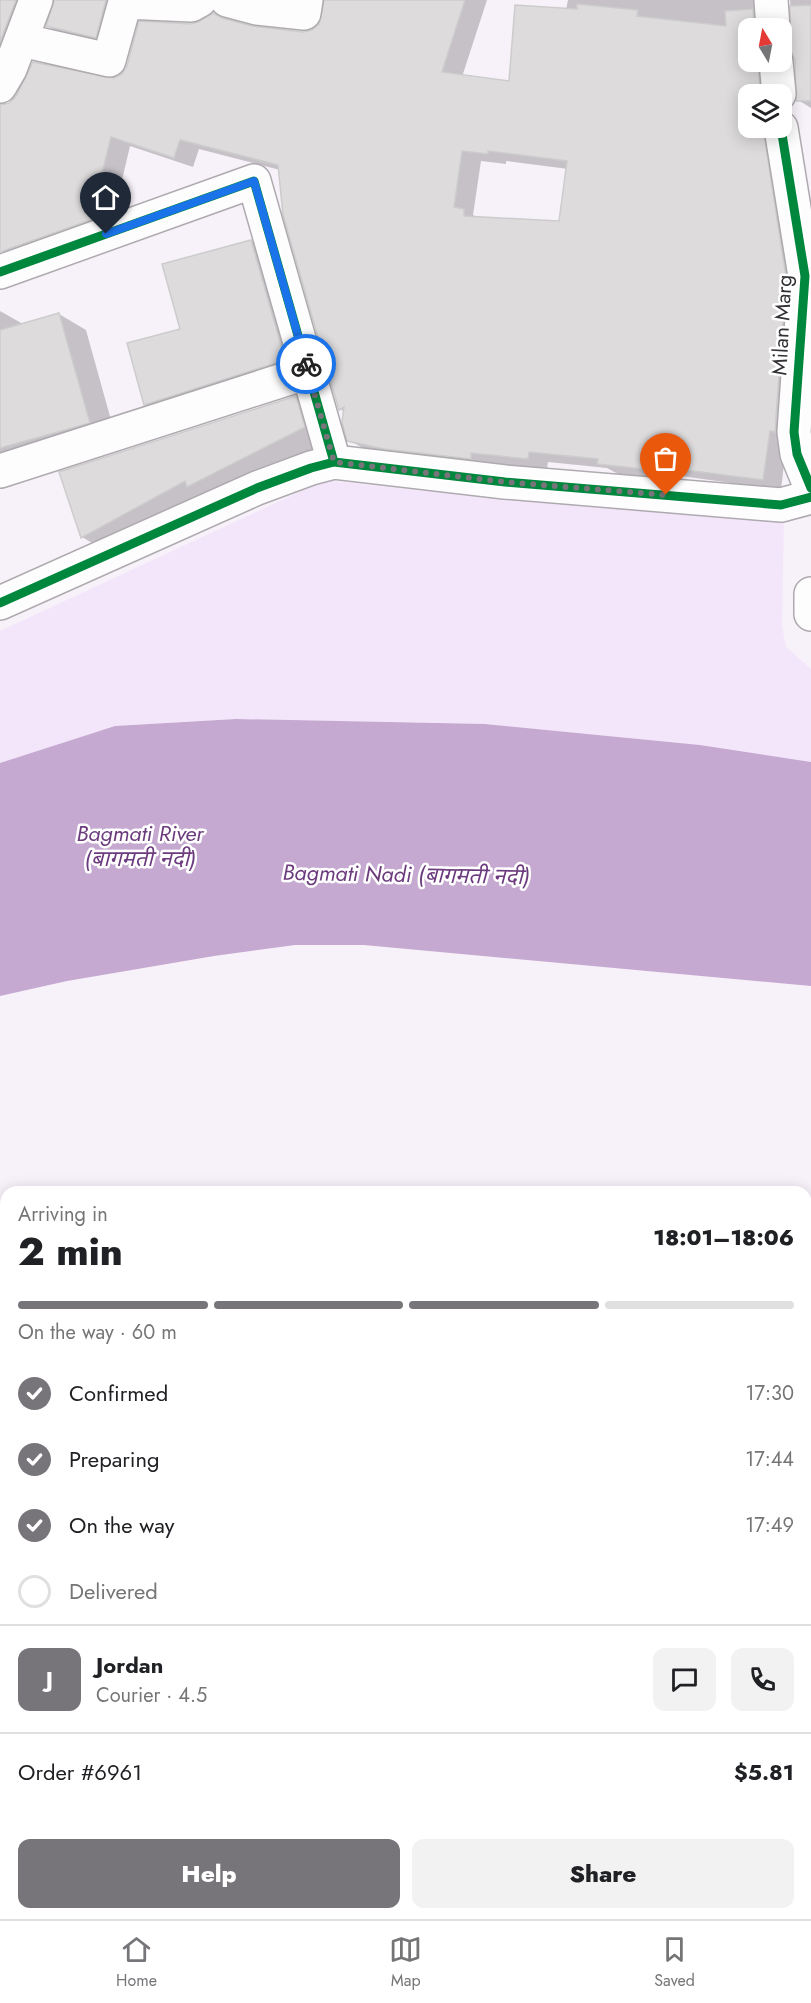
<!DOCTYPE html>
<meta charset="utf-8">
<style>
:root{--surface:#fff;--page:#f2f2f2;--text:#202124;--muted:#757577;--line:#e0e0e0;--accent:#78757a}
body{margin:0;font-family:Jost,"Noto Sans Devanagari",sans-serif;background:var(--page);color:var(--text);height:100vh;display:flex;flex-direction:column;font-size:22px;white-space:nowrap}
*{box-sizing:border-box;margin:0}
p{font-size:20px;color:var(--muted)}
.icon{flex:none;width:33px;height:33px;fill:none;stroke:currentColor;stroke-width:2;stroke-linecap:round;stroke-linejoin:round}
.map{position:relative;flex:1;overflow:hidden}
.sheet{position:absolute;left:0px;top:1186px;width:812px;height:734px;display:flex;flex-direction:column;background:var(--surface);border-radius:18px 18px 0 0;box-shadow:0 3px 15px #0003}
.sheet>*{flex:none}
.needle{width:39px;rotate:350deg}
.fabs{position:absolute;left:738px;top:18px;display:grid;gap:12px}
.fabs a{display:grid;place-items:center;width:54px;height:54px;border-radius:12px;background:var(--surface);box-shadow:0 3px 15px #0003;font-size:30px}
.pin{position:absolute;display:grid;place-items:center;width:51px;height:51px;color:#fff;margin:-62px -26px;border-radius:50% 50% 50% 0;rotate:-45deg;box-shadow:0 0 6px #0007}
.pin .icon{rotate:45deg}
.courier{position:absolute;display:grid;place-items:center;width:60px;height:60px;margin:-30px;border:4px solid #1a73e8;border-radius:50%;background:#fff;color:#222;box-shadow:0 2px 8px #0007}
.overview em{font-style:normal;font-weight:800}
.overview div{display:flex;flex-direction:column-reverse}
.overview{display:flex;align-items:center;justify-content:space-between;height:102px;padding:0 18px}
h1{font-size:39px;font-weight:800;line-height:45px}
.bar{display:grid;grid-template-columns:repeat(4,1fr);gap:9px 6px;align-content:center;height:72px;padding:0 18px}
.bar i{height:8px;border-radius:4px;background:var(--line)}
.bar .active{background:var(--accent)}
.bar p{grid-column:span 4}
.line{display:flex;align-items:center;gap:15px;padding:0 18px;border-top:2px solid var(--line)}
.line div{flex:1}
.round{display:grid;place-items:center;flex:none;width:63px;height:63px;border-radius:12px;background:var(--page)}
ol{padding:0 18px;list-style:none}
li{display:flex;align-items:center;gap:18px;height:66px}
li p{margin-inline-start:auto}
li .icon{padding:6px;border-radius:50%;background:var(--accent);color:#fff;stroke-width:4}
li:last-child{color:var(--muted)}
li i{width:33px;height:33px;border:3px solid var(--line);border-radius:50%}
.primary-button{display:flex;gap:12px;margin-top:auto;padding:12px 18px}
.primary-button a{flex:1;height:69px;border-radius:12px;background:var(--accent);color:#fff;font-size:24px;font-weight:800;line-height:69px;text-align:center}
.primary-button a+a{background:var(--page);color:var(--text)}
.dock{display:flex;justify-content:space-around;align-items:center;height:84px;border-top:2px solid var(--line);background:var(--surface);font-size:16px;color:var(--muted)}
.dock a{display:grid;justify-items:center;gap:3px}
.dock .active{color:var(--accent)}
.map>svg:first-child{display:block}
.green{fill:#f4e6fa}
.water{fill:#c5a9d0}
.shadow{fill:#0003;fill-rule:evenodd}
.building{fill:#dddbdc;stroke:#cdcccc;stroke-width:1.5;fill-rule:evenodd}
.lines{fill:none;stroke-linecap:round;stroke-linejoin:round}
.minor-casing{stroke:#aeaaaf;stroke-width:36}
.minor{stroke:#fefdfe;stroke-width:33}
.cycleway-casing{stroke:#fff;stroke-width:13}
.cycleway{stroke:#00873e;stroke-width:9}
.done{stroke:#78757a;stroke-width:6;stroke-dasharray:0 10.8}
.route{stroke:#1a73e8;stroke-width:8}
.labels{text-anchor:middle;stroke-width:5;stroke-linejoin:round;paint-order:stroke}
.street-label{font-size:21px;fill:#343136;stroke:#fff}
.water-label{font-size:22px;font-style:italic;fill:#6c3b7e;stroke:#fff}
</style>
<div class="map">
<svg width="811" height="1919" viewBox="0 0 811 1919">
<rect width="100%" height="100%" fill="#f7f2f9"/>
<path class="green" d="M325,480L497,499L784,520L782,626L786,647L811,669V762L700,745L485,724L236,719L115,726L0,763V631Z"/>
<path class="water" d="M236,719L485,724L700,745L811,762V986L364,945H295L214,956L67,981L0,996V763L115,726Z"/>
<path class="shadow" d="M0,0H40L0,95Z
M55,0H130L115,47L66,37L48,26Z
M326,0H487L462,77L511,83L566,10L568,0H775L773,28H748V62H781L778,94H748V128H782L804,288L781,490L681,476V481L618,474L607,468L548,462L547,469L490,463L489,469L368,451L349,440L345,412L340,409L280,170L199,149L193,167L130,146L114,214L117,227L24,261L0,250V98L2,106L11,103L27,79H115L128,66L255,28L302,33L312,31L320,25ZM481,161L506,164V161L568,169L561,223L478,218L473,215Z
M790,0H811V108L798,100Z
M251,241L277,256L310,374L171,419L145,404L182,330Z
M0,311L23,324L59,314L86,330L116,438L0,471Z
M295,397L323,413L331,443L109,553L82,537Z
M0,1666L6,1667V1914H188V1919H0Z
M806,1743L811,1748V1919H363L364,1914H806Z
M274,1914H316L315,1919H273Z"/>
<path class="building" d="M0,0H16L0,42Z
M54,0H106L96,38L46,26Z
M324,0H465L442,72L509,81L515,5L577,9V4L638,10L637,16L726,26L725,11L753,9L754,28H748V62H758L760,94H748V128H763L786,277L775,432L770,431L763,480L663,467L662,471L597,464L598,459L529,452L528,459L471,453V459L384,449L347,441L342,422L344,407L339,410L283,215L278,165L180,140L174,158L111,137L95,202L99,217L0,252V105L9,103L16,96L33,62L114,78L122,74L127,66L139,21L191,24L200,21L213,13L222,18L252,26L303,32L312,30L319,24ZM462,151L488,154V151L567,161L559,221L464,216V209L454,207Z
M811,5V101H796L795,60L791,51L782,44L790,36V6Z
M251,240L285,360L144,405L127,343L180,329L162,264Z
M59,313L90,423L0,448V330Z
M296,396L305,427L187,487L185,481L81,538L59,472Z"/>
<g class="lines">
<defs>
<path id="minor" d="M227,0L257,8L304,13L306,0
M771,0L773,28
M21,40L109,60L125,2L191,5L200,0
M776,62L779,94
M0,86L10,69L36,0
M781,128L805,276L794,432L797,454L811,488
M0,272L254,181L334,462
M0,471L308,372
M811,594V614
M0,603L257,488L311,468L334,462L505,482L781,505L811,497
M806,1553H811
M0,1588L6,1587"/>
</defs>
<use href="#minor" class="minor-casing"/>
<use href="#minor" class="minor"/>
<defs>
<path id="cycleway" d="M781,128L805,276L794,432L797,454L811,488
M0,272L254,181L334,462
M0,603L257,488L311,468L334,462L505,482L781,505L811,497"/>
</defs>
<use href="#cycleway" class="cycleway-casing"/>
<use href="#cycleway" class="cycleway"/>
</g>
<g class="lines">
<path class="done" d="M306,364L334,462L505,482L666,495"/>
<path class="route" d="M106,234L254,181L306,364"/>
</g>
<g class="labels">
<g class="street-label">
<text transform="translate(782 325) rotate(-87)" y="7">Milan Marg</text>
</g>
<g class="water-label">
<text x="140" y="841">Bagmati River<tspan x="140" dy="25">(बागमती नदी)</tspan></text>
<text transform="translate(406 874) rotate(1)" y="8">Bagmati Nadi (बागमती नदी)</text>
</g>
</g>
</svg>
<div class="fabs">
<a><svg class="needle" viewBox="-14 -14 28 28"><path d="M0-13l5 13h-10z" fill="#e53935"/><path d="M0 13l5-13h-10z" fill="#757577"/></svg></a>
<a><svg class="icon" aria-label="layers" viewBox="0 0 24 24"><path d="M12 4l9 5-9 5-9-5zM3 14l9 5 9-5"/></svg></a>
</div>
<div class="pin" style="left:666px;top:495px;background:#ea580c"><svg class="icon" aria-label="bag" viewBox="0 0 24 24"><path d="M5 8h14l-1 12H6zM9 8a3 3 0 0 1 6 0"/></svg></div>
<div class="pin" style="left:106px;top:234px;background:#1f2937"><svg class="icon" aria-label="home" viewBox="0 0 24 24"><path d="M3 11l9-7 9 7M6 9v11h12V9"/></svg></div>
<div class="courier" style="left:306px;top:364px"><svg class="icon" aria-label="bike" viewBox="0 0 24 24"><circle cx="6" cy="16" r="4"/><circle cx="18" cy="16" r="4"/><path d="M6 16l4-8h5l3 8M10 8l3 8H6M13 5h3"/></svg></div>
<section class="sheet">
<div class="overview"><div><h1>2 min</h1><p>Arriving in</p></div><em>18:01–18:06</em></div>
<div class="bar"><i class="active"></i><i class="active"></i><i class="active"></i><i></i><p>On the way · 60 m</p></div>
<ol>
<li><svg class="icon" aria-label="check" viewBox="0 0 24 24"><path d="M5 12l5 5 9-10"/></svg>Confirmed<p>17:30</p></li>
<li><svg class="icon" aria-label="check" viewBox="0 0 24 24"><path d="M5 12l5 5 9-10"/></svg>Preparing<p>17:44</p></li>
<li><svg class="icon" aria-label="check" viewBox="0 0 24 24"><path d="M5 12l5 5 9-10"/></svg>On the way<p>17:49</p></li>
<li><i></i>Delivered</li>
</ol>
<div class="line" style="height:108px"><b class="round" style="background:var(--accent);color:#fff">J</b><div><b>Jordan</b><p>Courier · 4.5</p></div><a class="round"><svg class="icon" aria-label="chat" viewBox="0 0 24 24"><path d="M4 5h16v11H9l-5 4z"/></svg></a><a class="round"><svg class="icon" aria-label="phone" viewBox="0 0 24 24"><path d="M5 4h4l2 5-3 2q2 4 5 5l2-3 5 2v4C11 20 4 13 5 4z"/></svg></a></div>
<div class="line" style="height:78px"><div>Order #6961</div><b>$5.81</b></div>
<div class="primary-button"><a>Help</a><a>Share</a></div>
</section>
</div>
<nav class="dock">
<a class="active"><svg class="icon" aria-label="home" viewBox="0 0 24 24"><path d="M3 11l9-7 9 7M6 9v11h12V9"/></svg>Home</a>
<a><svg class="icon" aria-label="map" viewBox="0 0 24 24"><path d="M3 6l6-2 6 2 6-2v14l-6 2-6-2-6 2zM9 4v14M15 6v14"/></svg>Map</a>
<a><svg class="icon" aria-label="saved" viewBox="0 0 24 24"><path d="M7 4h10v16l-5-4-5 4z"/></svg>Saved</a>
</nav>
